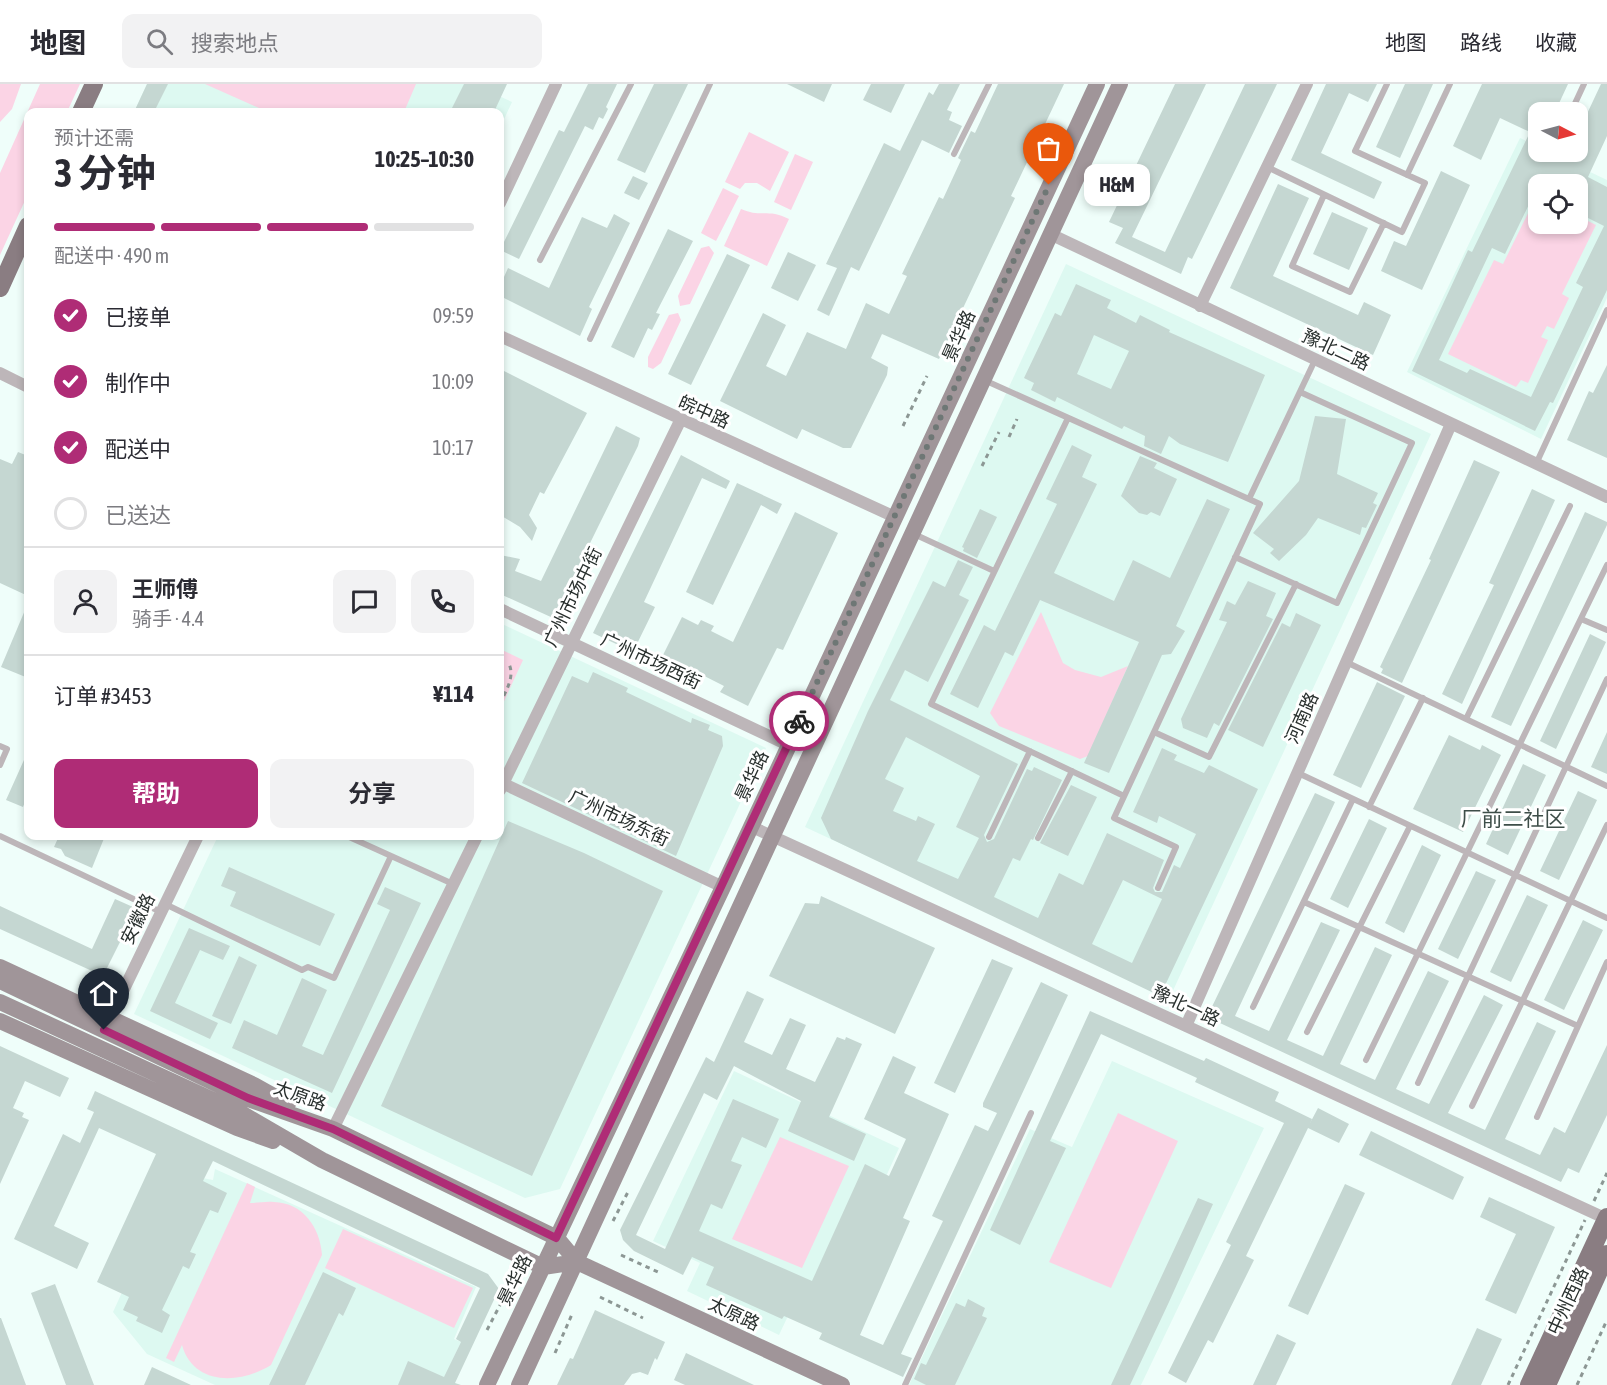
<!DOCTYPE html>
<html lang="zh">
<meta charset="utf-8">
<style>
:root{--surface:#fff;--page:#f2f2f3;--text:#2b2b33;--muted:#7c7c81;--line:#e1e1e2;--accent:#af2c76}
body{margin:0;font-family:"Asap Condensed","Noto Sans SC",sans-serif;background:var(--page);color:var(--text);height:100vh;display:flex;flex-direction:column;font-size:22px;white-space:nowrap}
*{box-sizing:border-box;margin:0}
p{font-size:20px;color:var(--muted)}
.icon{flex:none;width:33px;height:33px;fill:none;stroke:currentColor;stroke-width:2;stroke-linecap:round;stroke-linejoin:round}
.map{position:relative;flex:1;overflow:hidden}
.drawer{position:absolute;left:24px;top:24px;width:480px;height:732px;display:flex;flex-direction:column;background:var(--surface);border-radius:12px;box-shadow:0 3px 9px #0003}
.drawer>*{flex:none}
.needle{width:39px;rotate:96deg}
.tools{position:absolute;left:1528px;top:18px;display:grid;gap:12px}
.tools a{display:grid;place-items:center;width:60px;height:60px;border-radius:12px;background:var(--surface);box-shadow:0 3px 9px #0003;font-size:30px}
.pin{position:absolute;display:grid;place-items:center;width:51px;height:51px;color:#fff;margin:-62px -26px;border-radius:50% 50% 50% 0;rotate:-45deg;box-shadow:0 0 6px #0007}
.pin .icon{rotate:45deg}
.courier{position:absolute;display:grid;place-items:center;width:60px;height:60px;margin:-30px;border:4px solid #af2c76;border-radius:50%;background:#fff;color:#222;box-shadow:0 2px 8px #0007}
.bubble{position:absolute;height:42px;border-radius:12px;background:var(--surface);box-shadow:0 3px 9px #0003;font-size:20px;font-weight:700;line-height:42px;text-align:center}
.overview em{font-style:normal;font-weight:700}
.overview div{display:flex;flex-direction:column-reverse}
.overview{display:flex;align-items:center;justify-content:space-between;height:102px;padding:0 30px}
h1{font-size:39px;font-weight:700;line-height:45px}
.bar{display:grid;grid-template-columns:repeat(4,1fr);gap:9px 6px;align-content:center;height:72px;padding:0 30px}
.bar i{height:8px;border-radius:4px;background:var(--line)}
.bar .active{background:var(--accent)}
.bar p{grid-column:span 4}
.line{display:flex;align-items:center;gap:15px;padding:0 30px;border-top:2px solid var(--line)}
.line div{flex:1}
.round{display:grid;place-items:center;flex:none;width:63px;height:63px;border-radius:12px;background:var(--page)}
ol{padding:0 30px;list-style:none}
li{display:flex;align-items:center;gap:18px;height:66px}
li p{margin-inline-start:auto}
li .icon{padding:6px;border-radius:50%;background:var(--accent);color:#fff;stroke-width:4}
li:last-child{color:var(--muted)}
li i{width:33px;height:33px;border:3px solid var(--line);border-radius:50%}
.primary-button{display:flex;gap:12px;margin-top:auto;padding:12px 30px}
.primary-button a{flex:1;height:69px;border-radius:12px;background:var(--accent);color:#fff;font-size:24px;font-weight:700;line-height:69px;text-align:center}
.primary-button a+a{background:var(--page);color:var(--text)}
header{display:flex;align-items:center;gap:36px;box-sizing:border-box;height:84px;padding:0 30px;background:var(--surface);border-bottom:2px solid var(--line)}
header strong{font-size:28px}
nav{display:flex;gap:33px;margin-inline-start:auto;font-size:21px}
.search{width:420px;height:54px;background:var(--page);display:flex;align-items:center;gap:15px;box-sizing:border-box;padding:0 21px;border-radius:12px;color:var(--muted);font-size:22px}
.map>svg:first-child{display:block}
.built{fill:#ddf9f1;fill-rule:evenodd}
.green{fill:#fbd4e5}
.building{fill:#c5d7d2;fill-rule:evenodd}
.lines{fill:none;stroke-linecap:round;stroke-linejoin:round}
.path{stroke:#8c9794;stroke-width:3;stroke-dasharray:4.5 4.5;stroke-linecap:butt}
.lane{stroke:#bdb6b9;stroke-width:6}
.street{stroke:#bdb6b9;stroke-width:12}
.secondary{stroke:#a09599;stroke-width:16}
.primary{stroke:#8a7d82;stroke-width:18}
.done{stroke:#6e7775;stroke-width:6;stroke-dasharray:0 10.8}
.route{stroke:#af2c76;stroke-width:8}
.labels{text-anchor:middle;stroke-width:6;stroke-linejoin:round;paint-order:stroke}
.street-label{font-size:18px;fill:#282f2d;stroke:#fff}
.quarter-label{font-size:21px;fill:#3e4e49;stroke:#fff}
</style>
<header>
<strong>地图</strong>
<div class="search"><svg class="icon" aria-label="search" viewBox="0 0 24 24"><circle cx="10" cy="10" r="6"/><path d="M15 15l6 6"/></svg>搜索地点</div>
<nav><a>地图</a><a>路线</a><a>收藏</a></nav>
</header>
<div class="map">
<svg width="1607" height="1301" viewBox="0 0 1607 1301">
<rect width="100%" height="100%" fill="#effefa"/>
<path class="built" d="M147,0H473L512,18L500,44V28H134Z
M1520,54L1539,63V68H1548L1607,96V214L1541,355L1407,288ZM1539,100H1578V140H1539Z
M1066,180L1431,350L1170,913L805,743Z
M500,539L766,664L560,1105L525,1114L134,930L218,752H500Z
M1112,977L1264,1044L1141,1301H909L1030,1045L1072,1063Z
M734,987L899,1064L823,1230L795,1217L779,1251L687,1207L700,1179L653,1157Z
M179,1084L197,1093L213,1096L215,1085L476,1203L454,1255L461,1258L441,1301H215L147,1270L113,1228Z"/>
<path class="green" d="M0,0H21L12,25L0,38Z
M40,0H80L67,28H28V110L0,171V89Z
M205,0H416L404,28H268Z
M749,48L789,68L770,107L757,99H745L740,105L725,98Z
M795,70L813,78L791,126L774,118Z
M723,104L739,112L716,157L701,149Z
M1537,111L1539,113V140H1578V132L1596,141L1562,210L1569,214L1554,245L1547,242L1541,253L1548,256L1528,299L1521,296L1516,303L1448,270L1494,176L1503,180Z
M741,125C761,134 767,124 789,135L767,182L724,162Z
M709,162L714,169L690,220L680,222L678,212L701,164Z
M678,229L681,236L661,279L653,285L648,283V273L669,231Z
M1041,528L1063,579L1075,586L1101,593L1128,582L1088,672L1080,675L999,642L990,629Z
M500,565L523,576L500,626Z
M1118,1029L1178,1057L1111,1204L1049,1178Z
M780,1053L849,1082L802,1184L732,1155Z
M247,1099L255,1103L250,1119C258,1119 266,1117 274,1118C303,1119 320,1143 322,1171L271,1281C239,1301 193,1301 182,1261L174,1278L166,1274Z
M343,1145L473,1204L454,1244L325,1184Z"/>
<path class="building" d="M147,0H168L154,28H134Z
M464,0H507L494,28H450Z
M588,0H617L606,23L608,25L603,35L599,33L593,46L585,42L519,175L500,166L559,46L564,48Z
M654,0H688L645,89L617,76Z
M787,0H832L824,18Z
M871,0H905L891,29L863,16Z
M939,0H960L947,26L952,28L949,36L962,42L949,69L922,56L859,187L851,183L829,232L817,226L837,184L826,180L884,59L900,67L929,8L933,11Z
M998,0H1064L1011,112L1015,114L939,275L882,250L871,274L888,283L887,291L851,364H843L802,345L797,355L720,317L763,229L786,241L766,282L786,292L807,248L846,265L866,219L889,230L907,192L902,190L939,113L943,115L961,76L958,74L971,47L975,49Z
M1175,0H1206L1132,153L1165,168L1245,0H1277L1192,175L1188,173L1181,190L1115,159L1123,144L1109,138Z
M1326,0H1377L1368,18L1349,9L1321,69L1382,98L1374,115L1291,76Z
M1405,0H1433L1400,74L1376,63Z
M1482,0H1568L1555,28H1539V68H1578V49L1601,0H1607V52L1588,93L1607,103V206L1553,319L1550,318L1535,347L1412,287L1468,166L1472,168L1530,48L1500,34L1481,76L1453,62ZM1539,100H1578V129L1604,142L1576,199L1583,203L1531,313L1470,285L1467,289L1439,276L1492,164L1505,170L1535,108L1539,111Z
M1441,87L1470,101L1422,206L1381,187L1394,157L1406,162Z
M633,92L648,99L639,116L624,109Z
M1278,100L1309,114L1273,192L1358,231L1364,218L1391,231L1373,271L1230,204Z
M1332,128L1368,144L1349,186L1313,170Z
M614,130L630,139L589,223L592,225L580,252L500,212V202L508,184L549,204L582,133L607,144Z
M668,145L693,157L656,229L660,230L652,246L648,244L634,274L611,263Z
M788,168L816,181L798,217L771,204Z
M727,170L750,181L691,301L668,290Z
M1076,200L1111,216L1107,224L1136,239L1140,231L1170,246L1169,248L1265,291L1228,378L1180,360L1169,352L1161,370L1144,362L1145,352L1124,342L1122,345L1057,313L1055,318L1031,306L1034,299L1024,294L1055,229L1061,232ZM1094,251L1129,267L1111,305L1077,290Z
M1607,281V374L1567,356L1589,307L1593,309Z
M500,285L587,329L544,410L540,408L529,431L537,444L532,457L520,443L500,431Z
M1315,332L1346,335L1337,390L1378,409L1373,419L1377,421L1366,444L1362,443L1360,451L1318,434L1306,451L1279,477L1270,469L1274,465L1253,449L1299,397Z
M616,342L640,354L638,362L553,534L500,510V471L520,475L515,487L541,497Z
M1072,361L1092,371L1082,393L1097,400L1054,489L1114,517L1133,476L1170,494L1207,415L1230,425L1176,542L1185,547L1171,570L1162,571L1109,689L1084,679L1139,558L1040,516L1013,572L1005,568L978,624L950,610L984,541L995,547L1057,420L1046,415Z
M18,368L28,372V512L0,499V375L12,380Z
M681,371L730,397L726,405L702,394L644,518L655,523L633,568L593,549Z
M1140,372L1157,379L1154,384L1177,395L1160,432L1151,428L1147,431L1139,429L1121,412Z
M1474,376L1500,388L1402,599L1381,589L1383,585L1380,583L1431,476L1429,475Z
M737,399L782,420L777,430L761,421L713,521L686,508Z
M1532,405L1555,416L1462,620L1442,610L1494,501L1489,499Z
M980,425L997,433L977,474L963,467L964,464L962,463Z
M795,428L838,449L783,566L777,564L748,622L720,608L724,602L663,571L682,533L698,541L701,536L714,542L711,547L733,558Z
M1585,428L1607,438V441L1511,642L1491,633Z
M958,476L973,483L959,511L969,516L928,598L905,586L890,616L1018,680L984,751L987,758L994,755L1027,685L1032,687L1034,683L1062,696L1033,756L1031,755L1020,777L1013,774L994,813L1038,834L1059,789L1083,801L1107,749L1164,776L1153,804L1155,808H1162L1174,781L1180,784L1196,750L1159,732L1157,739L1133,728L1162,664L1177,671L1174,676L1204,689L1209,681L1258,705L1160,912L831,755L821,734L868,627L933,497L945,503ZM906,653L980,692L956,743L979,754L958,795L917,777L935,740L918,732L916,737L893,727L904,704L885,695ZM1123,796L1162,815L1132,879L1092,860Z
M1248,497L1276,509L1266,532L1273,535L1219,642L1214,639L1207,654L1183,644L1181,635L1227,538L1219,536L1227,517L1235,521Z
M28,519V594L1,583Z
M1296,529L1321,541L1263,663L1228,646L1282,539L1290,543Z
M1590,550L1606,558L1556,665L1540,657Z
M593,588L628,604L626,608L691,639L692,634L710,641L708,646L722,652L723,662L676,772L522,699L572,592L588,599Z
M1377,598L1405,612L1361,704L1333,691Z
M1607,648V690L1591,683Z
M1449,651L1480,666L1482,661L1501,671L1463,748L1413,725Z
M28,667V710L23,723L6,716Z
M1523,680L1546,691L1508,771L1486,760Z
M1071,701L1097,713L1068,772L1040,759Z
M1578,707L1597,716L1559,796L1540,787Z
M1315,709L1335,718L1235,932L1269,947L1321,838L1340,846L1287,956L1323,972L1375,863L1392,871L1340,980L1375,996L1428,887L1449,897L1396,1005L1429,1020L1484,911L1503,921L1448,1029L1485,1046L1537,938L1556,947L1505,1055L1540,1071L1554,1043L1565,1049L1607,961V1031L1579,1089L1568,1084L1561,1098L1207,933Z
M1369,735L1387,744L1348,824L1330,815Z
M508,737L584,769L663,807L532,1092L381,1022Z
M59,752H105L92,784L65,772L61,765L54,763Z
M1422,761L1441,771L1404,849L1385,839Z
M229,783L335,830L320,862L230,822L236,808L221,802Z
M1476,787L1496,796L1458,875L1438,865Z
M385,803L421,819L332,1009L232,964L244,936L277,951L302,894L327,906L302,962L323,971L390,826L377,820Z
M1527,811L1548,821L1511,898L1490,888Z
M821,812L935,864L895,950L769,892L805,819L819,820Z
M115,815L133,823L128,834L131,836L103,892L0,845V822L92,865Z
M1583,836L1603,846L1564,926L1544,916Z
M189,844L230,862L223,876L200,866L175,919L218,939L210,955L150,927Z
M239,872L257,881L231,940L212,932Z
M992,875L1013,884L955,1009L934,999Z
M1041,898L1068,911L901,1270L912,1274L903,1293L819,1255L822,1249L784,1232L782,1235L706,1201L714,1183L692,1173L683,1191L634,1167L623,1156L620,1146L706,973L714,978L747,907L764,915L744,958L772,971L790,934L806,941L786,985L815,998L837,953L845,956L846,953L862,960L829,1033L866,1050L854,1077L788,1047L801,1017L734,982L717,1016L704,1009L636,1151L665,1165L733,1015L779,1035L766,1064L742,1053L731,1077L742,1081L722,1125L711,1120L699,1147L812,1197L865,1080L889,1092L906,1055L864,1035L893,972L916,983L904,1009L949,1030L903,1134L910,1137L860,1251L883,1261L943,1137L932,1132L975,1041L988,1047L997,1029L983,1023V1019Z
M1090,927L1204,977L1206,974L1279,1008L1275,1017L1312,1035L1309,1041L1318,1024L1349,1040L1339,1059L1308,1044L1246,1172L1254,1176L1213,1259L1208,1256L1186,1299L1168,1289L1231,1161L1226,1158L1284,1039L1195,998L1197,994L1101,950L1050,1057L1066,1064L1020,1161L990,1146Z
M0,962L69,994L60,1013L25,997L13,1024L24,1029L22,1033L29,1036L0,1100Z
M95,1007L488,1190L499,1205L455,1299L461,1301H398L408,1277L444,1293L461,1258L456,1255L480,1204L213,1077L203,1097L227,1109L218,1129L210,1126L190,1168L196,1170L189,1185L183,1182L162,1226L170,1231L162,1249L136,1237L138,1233L123,1226L129,1213L97,1198L156,1070L99,1044L54,1142L89,1159L77,1185L14,1155L63,1050L80,1059L94,1028L87,1025Z
M1371,1047L1464,1093L1453,1116L1359,1071Z
M1345,1100L1365,1109L1308,1231L1288,1222Z
M1489,1113L1555,1143L1516,1230L1485,1216L1516,1150L1480,1133Z
M1198,1114L1213,1120L1169,1218L1130,1301H1111Z
M323,1188L356,1204L343,1232L339,1229L305,1301H269Z
M55,1200L94,1301H66L31,1209Z
M968,1215L985,1224L982,1232L987,1234L955,1301H926L914,1295L921,1279L926,1281L956,1219L965,1223Z
M595,1226L665,1258L657,1276L655,1274L648,1291L640,1288L632,1290L624,1301H557L570,1274L573,1275Z
M0,1234H1L26,1301H0Z
M1477,1244L1502,1255L1481,1301H1451Z
M1277,1250L1296,1259L1276,1301H1253Z
M686,1269L754,1301H685L674,1296Z
M152,1283L191,1301H144Z"/>
<g class="lines">
<path class="path" d="M26,211L28,206
M903,342L927,292
M1009,353L1017,335
M982,382L999,348
M500,620C506,606 516,592 508,578
M1594,1117L1607,1089
M613,1137L629,1106
M621,1171L660,1189
M600,1213L643,1234
M487,1246L509,1204
M555,1269L573,1228
M1508,1301L1585,1136
M1577,1301L1607,1236"/>
<path class="lane" d="M1571,28L1584,0
M954,70L989,0
M1267,83L1402,148L1425,99L1355,67L1387,0
M1407,91L1450,0
M1324,111L1292,182L1350,208L1384,139
M540,176L631,0
M590,255L710,0
M984,296L1260,420L1114,734L1176,763L1158,804
M1068,334L931,620L1124,712
M1536,380L1607,226
M1249,415L1315,276
M914,450L994,487
M1235,473L1337,519L1412,359L1300,308
M1581,535L1607,546
M1346,578L1607,702
M1466,635L1570,422
M1154,648L1209,673L1296,500
M0,662L7,665L0,681
M1298,689L1607,834
M1369,723L1423,614
M0,752L161,828
M347,752L453,800
M989,753L1030,667
M1038,754L1072,687
M1304,818L1578,942
M165,820L302,886L308,883L334,894L391,772
M1253,923L1353,715
M1307,948L1410,742
M1366,976L1607,481
M1418,999L1607,595
M1472,1022L1607,741
M1537,1033L1607,878
M905,1301L1031,1029"/>
<path class="street" d="M500,119L556,0
M1050,150L1607,413
M1200,222L1307,0
M500,252L895,433
M0,289L28,303
M500,525L788,661
M500,698L723,803
M500,706L680,337
M750,742L1607,1135
M110,934L198,752
M1186,942L1451,340
M333,1045L477,752"/>
<path class="secondary" d="M0,883L254,1001L288,1020
M0,897L248,1015L333,1045L557,1154L577,1178L842,1301
M0,918L241,1029L322,1076L543,1183L577,1178
M0,937L237,1044L273,1057
M487,1301L723,803L1097,0
M519,1301L1120,0"/>
<path class="primary" d="M81,28L94,0
M0,204L28,142
M1529,1301L1607,1133
M1547,1301L1607,1170"/>
</g>
<g class="lines">
<path class="done" d="M799,637L1049,101"/>
<path class="route" d="M104,946L248,1014L333,1045L556,1154L799,637"/>
</g>
<g class="labels">
<g class="street-label">
<text transform="translate(959 252) rotate(-66)" y="6">景华路</text>
<text transform="translate(1336 266) rotate(25)" y="6">豫北二路</text>
<text transform="translate(704 328) rotate(24)" y="6">皖中路</text>
<text transform="translate(573 513) rotate(-64)" y="6">广州市场中街</text>
<text transform="translate(651 577) rotate(25)" y="6">广州市场西街</text>
<text transform="translate(1302 634) rotate(-66)" y="6">河南路</text>
<text transform="translate(752 692) rotate(-65)" y="6">景华路</text>
<text transform="translate(619 734) rotate(25)" y="6">广州市场东街</text>
<text transform="translate(138 835) rotate(-64)" y="6">安徽路</text>
<text transform="translate(1186 922) rotate(25)" y="6">豫北一路</text>
<text transform="translate(300 1012) rotate(20)" y="6">太原路</text>
<text transform="translate(515 1196) rotate(-64)" y="6">景华路</text>
<text transform="translate(1568 1217) rotate(-65)" y="6">中州西路</text>
<text transform="translate(734 1230) rotate(25)" y="6">太原路</text>
</g>
<g class="quarter-label">
<text x="1513" y="742">厂前二社区</text>
</g>
</g>
</svg>
<div class="tools">
<a><svg class="needle" viewBox="-14 -14 28 28"><path d="M0-13l5 13h-10z" fill="#e53935"/><path d="M0 13l5-13h-10z" fill="#7c7c81"/></svg></a>
<a><svg class="icon" aria-label="locate" viewBox="0 0 24 24"><circle cx="12" cy="12" r="6"/><path d="M12 2v4M12 18v4M2 12h4M18 12h4"/></svg></a>
</div>
<div class="pin" style="left:1049px;top:101px;background:#ea580c"><svg class="icon" aria-label="bag" viewBox="0 0 24 24"><path d="M5 8h14l-1 12H6zM9 8a3 3 0 0 1 6 0"/></svg></div>
<div class="pin" style="left:104px;top:946px;background:#1f2937"><svg class="icon" aria-label="home" viewBox="0 0 24 24"><path d="M3 11l9-7 9 7M6 9v11h12V9"/></svg></div>
<div class="courier" style="left:799px;top:637px"><svg class="icon" aria-label="bike" viewBox="0 0 24 24"><circle cx="6" cy="16" r="4"/><circle cx="18" cy="16" r="4"/><path d="M6 16l4-8h5l3 8M10 8l3 8H6M13 5h3"/></svg></div>
<div class="bubble" style="left:1084px;top:80px;width:66px">H&amp;M</div>
<section class="drawer">
<div class="overview"><div><h1>3 分钟</h1><p>预计还需</p></div><em>10:25–10:30</em></div>
<div class="bar"><i class="active"></i><i class="active"></i><i class="active"></i><i></i><p>配送中 · 490 m</p></div>
<ol>
<li><svg class="icon" aria-label="check" viewBox="0 0 24 24"><path d="M5 12l5 5 9-10"/></svg>已接单<p>09:59</p></li>
<li><svg class="icon" aria-label="check" viewBox="0 0 24 24"><path d="M5 12l5 5 9-10"/></svg>制作中<p>10:09</p></li>
<li><svg class="icon" aria-label="check" viewBox="0 0 24 24"><path d="M5 12l5 5 9-10"/></svg>配送中<p>10:17</p></li>
<li><i></i>已送达</li>
</ol>
<div class="line" style="height:108px"><a class="round"><svg class="icon" aria-label="person" viewBox="0 0 24 24"><circle cx="12" cy="8" r="4"/><path d="M4 21q1-7 8-7t8 7"/></svg></a><div><b>王师傅</b><p>骑手 · 4.4</p></div><a class="round"><svg class="icon" aria-label="chat" viewBox="0 0 24 24"><path d="M4 5h16v11H9l-5 4z"/></svg></a><a class="round"><svg class="icon" aria-label="phone" viewBox="0 0 24 24"><path d="M5 4h4l2 5-3 2q2 4 5 5l2-3 5 2v4C11 20 4 13 5 4z"/></svg></a></div>
<div class="line" style="height:78px"><div>订单 #3453</div><b>¥114</b></div>
<div class="primary-button"><a>帮助</a><a>分享</a></div>
</section>
</div>
